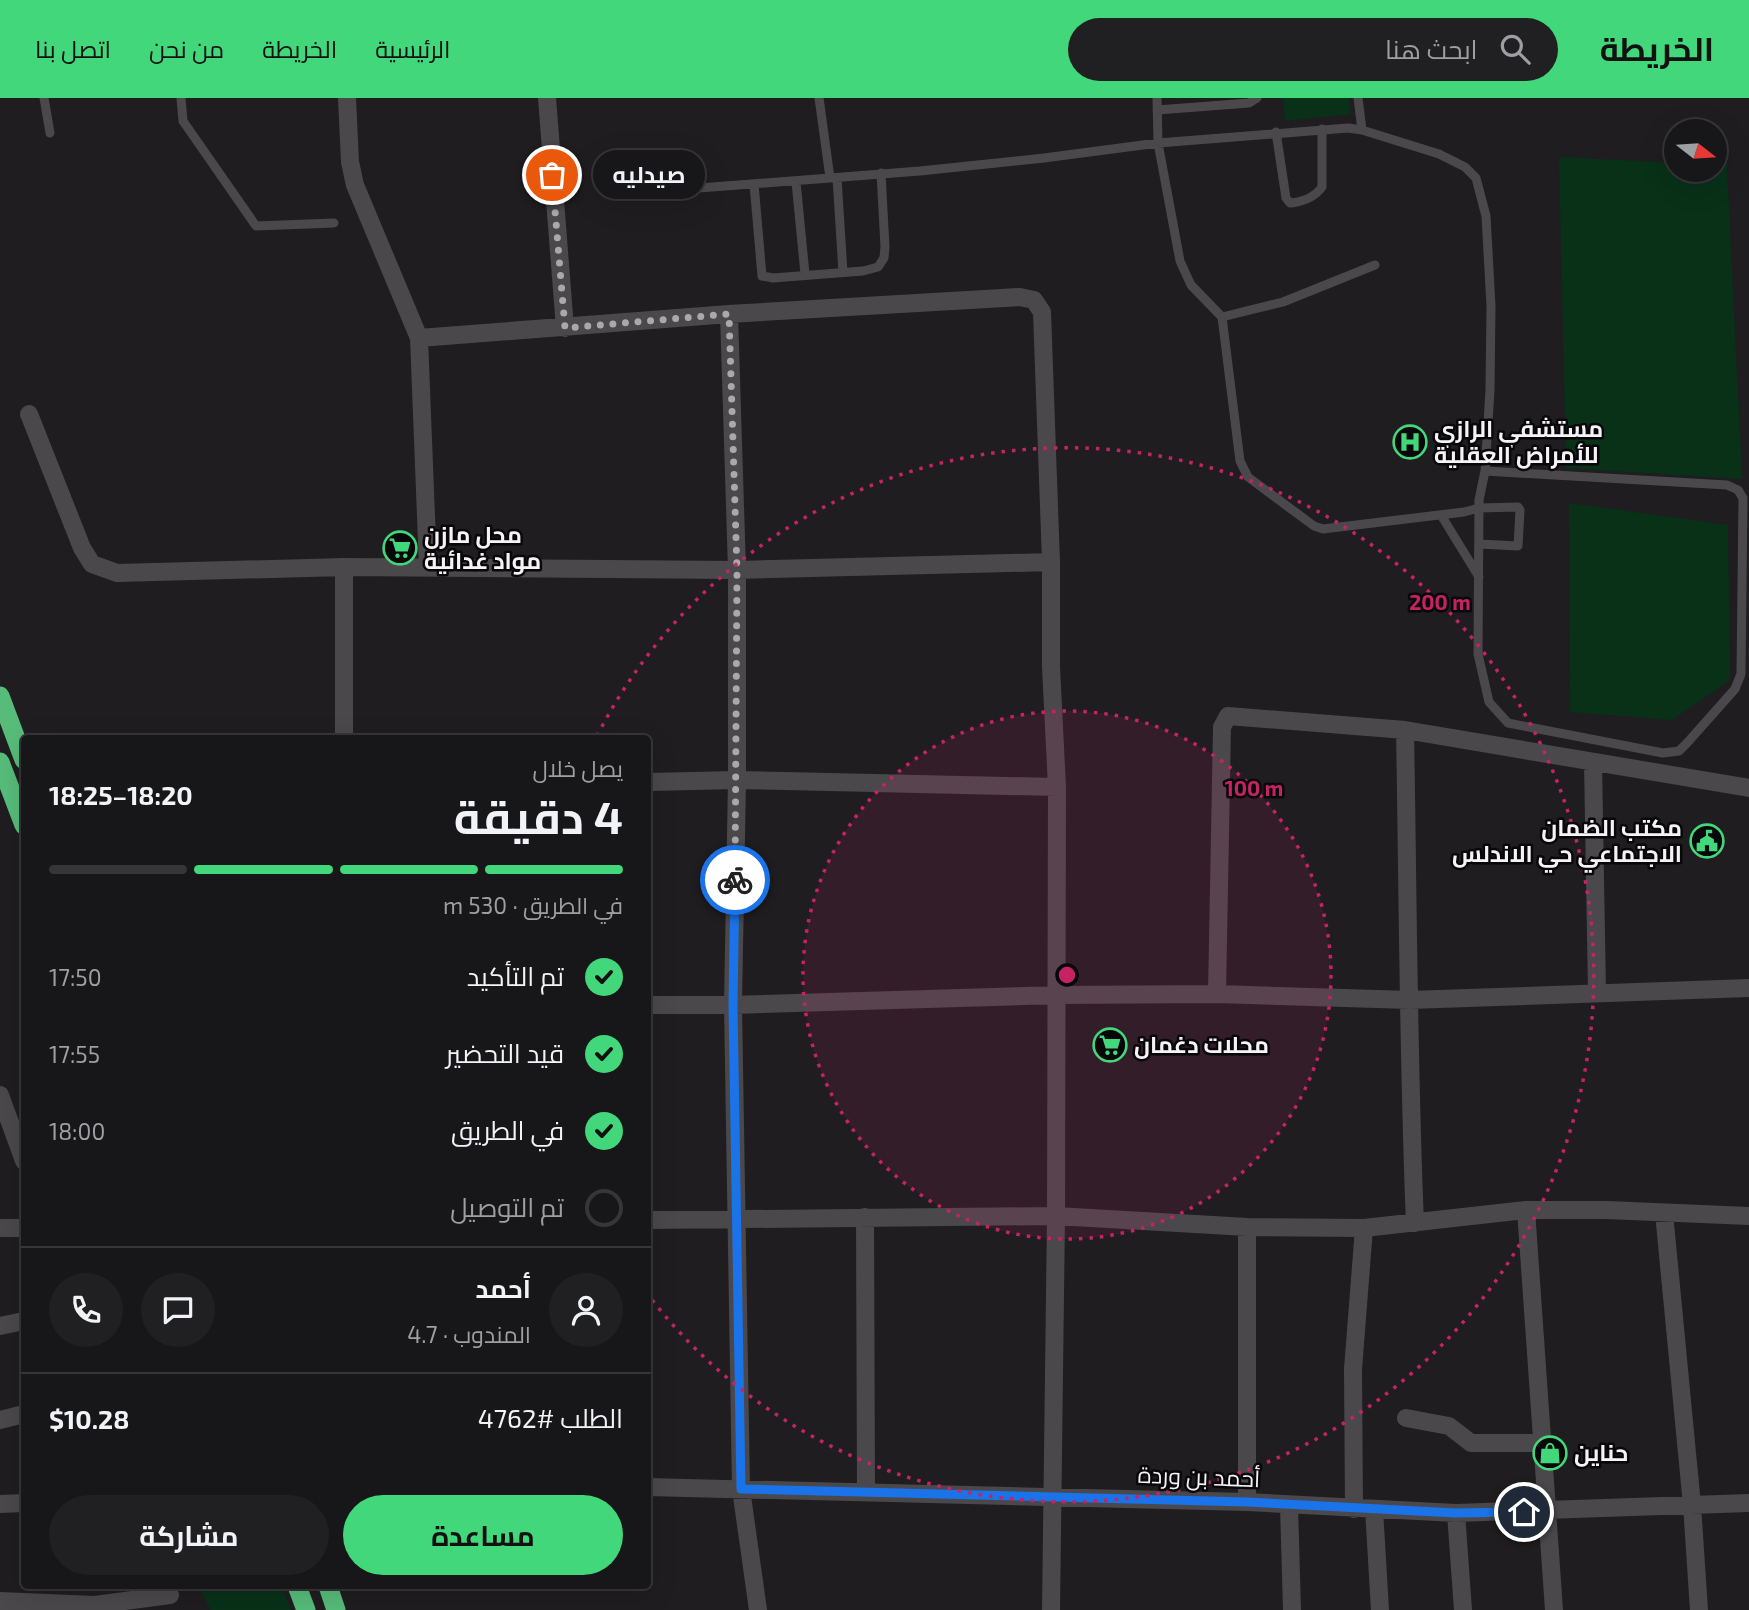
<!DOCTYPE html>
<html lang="ar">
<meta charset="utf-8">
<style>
:root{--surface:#171618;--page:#201f21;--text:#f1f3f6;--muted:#9e9fa2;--line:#363537;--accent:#42d77b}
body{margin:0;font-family:"Exo 2",Cairo,sans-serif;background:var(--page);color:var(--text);direction:rtl;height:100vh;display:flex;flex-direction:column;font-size:26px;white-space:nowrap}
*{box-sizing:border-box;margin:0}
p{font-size:23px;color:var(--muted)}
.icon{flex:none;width:38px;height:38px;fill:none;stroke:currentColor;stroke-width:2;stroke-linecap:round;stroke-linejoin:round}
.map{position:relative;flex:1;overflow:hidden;direction:ltr}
.side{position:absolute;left:21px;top:637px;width:630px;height:854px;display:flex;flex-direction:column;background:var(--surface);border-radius:7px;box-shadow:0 7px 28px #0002,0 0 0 2px var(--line);direction:rtl}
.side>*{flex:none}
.needle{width:46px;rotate:107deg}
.fabs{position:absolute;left:1664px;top:21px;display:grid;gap:14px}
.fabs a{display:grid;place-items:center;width:63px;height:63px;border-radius:50%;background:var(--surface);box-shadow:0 7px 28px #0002,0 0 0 2px var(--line);font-size:35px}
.pin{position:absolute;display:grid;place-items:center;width:60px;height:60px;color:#fff;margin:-30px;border:4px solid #fff;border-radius:50%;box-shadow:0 2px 7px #0007}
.courier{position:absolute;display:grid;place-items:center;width:70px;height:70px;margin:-35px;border:5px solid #1a73e8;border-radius:50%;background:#fff;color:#222;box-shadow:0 2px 9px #0007}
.bubble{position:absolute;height:49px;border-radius:24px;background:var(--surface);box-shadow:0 7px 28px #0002,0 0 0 2px var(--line);font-size:23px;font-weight:700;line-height:49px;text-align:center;direction:rtl}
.head em{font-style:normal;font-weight:700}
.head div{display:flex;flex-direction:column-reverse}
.head{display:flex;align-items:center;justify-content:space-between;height:119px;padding:0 28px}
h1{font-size:46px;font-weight:700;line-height:52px}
.bar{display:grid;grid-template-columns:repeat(4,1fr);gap:10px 7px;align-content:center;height:84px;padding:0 28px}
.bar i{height:9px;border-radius:5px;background:var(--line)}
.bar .active{background:var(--accent)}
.bar p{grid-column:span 4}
.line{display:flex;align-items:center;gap:18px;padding:0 28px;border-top:2px solid var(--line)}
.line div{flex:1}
.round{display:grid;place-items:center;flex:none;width:74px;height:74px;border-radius:37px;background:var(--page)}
ol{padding:0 28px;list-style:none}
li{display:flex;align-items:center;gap:21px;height:77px}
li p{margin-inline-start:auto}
li .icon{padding:7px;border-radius:50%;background:var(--accent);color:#111;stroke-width:4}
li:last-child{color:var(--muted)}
li i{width:38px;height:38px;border:4px solid var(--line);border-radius:50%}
.primary-button{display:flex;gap:14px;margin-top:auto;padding:14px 28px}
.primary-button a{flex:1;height:80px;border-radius:42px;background:var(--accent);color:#111;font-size:28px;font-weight:700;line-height:80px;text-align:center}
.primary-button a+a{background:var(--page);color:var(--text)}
header{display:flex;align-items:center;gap:42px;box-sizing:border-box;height:98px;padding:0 35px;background:var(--accent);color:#111}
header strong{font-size:33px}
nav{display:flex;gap:38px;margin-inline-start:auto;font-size:24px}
.search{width:490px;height:63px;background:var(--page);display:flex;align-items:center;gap:18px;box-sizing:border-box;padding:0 24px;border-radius:38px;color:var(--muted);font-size:26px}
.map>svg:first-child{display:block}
.green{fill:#083118}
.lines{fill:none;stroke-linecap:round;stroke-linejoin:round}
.service{stroke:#4b484c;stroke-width:9}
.minor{stroke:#4b484c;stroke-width:18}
.trunk{stroke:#57bc7a;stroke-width:19}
.done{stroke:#aaa8ab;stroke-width:7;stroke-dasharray:0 12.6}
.route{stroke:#1a73e8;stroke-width:9}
.ring{fill:none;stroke:#c52363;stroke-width:3.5;stroke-dasharray:3.5 7}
.labels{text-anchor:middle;stroke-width:5;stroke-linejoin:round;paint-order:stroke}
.poi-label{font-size:23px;font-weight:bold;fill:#f5f3f6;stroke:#080709;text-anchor:start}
.street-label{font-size:23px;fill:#f5f3f6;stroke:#080709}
.centre{fill:#c52363;stroke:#080709;stroke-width:3.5}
.ring-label{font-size:21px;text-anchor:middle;font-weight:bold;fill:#c52363;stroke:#080709;stroke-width:5;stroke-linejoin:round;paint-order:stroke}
</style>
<header>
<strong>الخريطة</strong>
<div class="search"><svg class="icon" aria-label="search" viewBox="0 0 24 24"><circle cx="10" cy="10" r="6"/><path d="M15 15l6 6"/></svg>ابحث هنا</div>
<nav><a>الرئيسية</a><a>الخريطة</a><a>من نحن</a><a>اتصل بنا</a></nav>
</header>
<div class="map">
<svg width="1749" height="1512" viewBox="0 0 1749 1512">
<rect width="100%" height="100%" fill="#1f1d20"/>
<path class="green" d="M1283,0H1349L1351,16L1285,23Z
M1559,59L1676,65V72H1715V67L1727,68L1742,381L1566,370Z
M1569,405L1728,427L1730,582L1672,622L1570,614Z
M198,1488H281L291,1512H211Z"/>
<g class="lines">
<path class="service" d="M44,0L50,35
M181,0L183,23L256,128L334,125
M819,0L830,80
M1157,0L1158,45L1180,163L1191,187L1222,219L1240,363L1248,379L1314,428L1323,431L1464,414L1479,410L1518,409L1520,412L1518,448L1479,446
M1358,0L1362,32
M1157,12L1249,5L1257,0
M1276,34L1286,100L1290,105C1302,104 1315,99 1322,89V31
M837,80L843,174
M796,84L805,176
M754,86L762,178L773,180L863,173L878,169L884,160L885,149L881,75
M660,93L920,73L1044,60L1158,45L1348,30L1362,32L1439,56L1465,69L1476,80L1486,118L1491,208L1490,292L1485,373L1479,402L1478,556L1489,604L1508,625L1663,655L1679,653L1687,645L1735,591L1741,576L1743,400L1738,392L1727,387L1485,373
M1222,219L1283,204L1375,167
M1441,417L1479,479"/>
<path class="minor" d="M347,0L350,64L355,87L419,240L428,469
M547,0L565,230
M729,216L737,472V682L733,907L741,1391L758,1512
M419,240L729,216L1020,199L1034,202L1042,214L1051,464V569L1057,689L1056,1118L1051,1512
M29,316L82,450L92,466L117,475L344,469V640
M344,469L737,472L1051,464
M1405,632C1408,796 1408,961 1415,1125
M1593,664L1597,894
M648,684L737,682L1057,689
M1217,896L1222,629L1228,618L1405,632L1749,690
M648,907H733L1056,897L1217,896L1410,902L1749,890
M0,997L24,1063
M1526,1112L1554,1512
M1664,1115L1692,1407L1699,1512
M865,1119L866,1394
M648,1122L1056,1118L1247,1129L1364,1130L1526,1112H1607L1749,1118
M1247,1129V1404
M0,1130H24
M0,1228L24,1223
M1406,1320L1449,1328L1471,1345H1541
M0,1322L24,1316
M648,1389L1247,1404L1456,1415L1749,1405
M0,1406L24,1405
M1289,1408L1292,1512
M1354,1411L1353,1271L1364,1130
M1374,1411L1380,1512
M1456,1415L1463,1512
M0,1503L95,1507L170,1497"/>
<path class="trunk" d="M0,598L24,662
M0,664L24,727
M297,1488L306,1512
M328,1488L336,1512"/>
</g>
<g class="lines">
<path class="done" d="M552,77L565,230L729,216L737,472L735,782"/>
<path class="route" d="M735,782L733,907L741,1391L1247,1404L1456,1415L1524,1414"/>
</g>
<circle cx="1067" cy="877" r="264" fill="#c52363" fill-opacity=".12"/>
<g class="ring">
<circle cx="1067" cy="877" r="264"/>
<path d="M597 638A527 527 0 1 1 649 1198"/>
</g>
<defs>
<symbol id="hospital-ring" viewBox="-11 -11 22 22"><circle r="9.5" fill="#080709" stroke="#42d77b" stroke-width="1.5"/><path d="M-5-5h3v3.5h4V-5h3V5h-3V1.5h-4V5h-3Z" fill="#42d77b"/></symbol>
<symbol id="supermarket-ring" viewBox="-11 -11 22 22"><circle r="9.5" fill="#080709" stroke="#42d77b" stroke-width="1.5"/><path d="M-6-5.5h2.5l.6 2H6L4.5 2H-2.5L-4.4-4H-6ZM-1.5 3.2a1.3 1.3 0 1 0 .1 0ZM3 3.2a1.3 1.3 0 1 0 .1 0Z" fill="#42d77b"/></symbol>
<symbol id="civic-ring" viewBox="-11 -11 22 22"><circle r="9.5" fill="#080709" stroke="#42d77b" stroke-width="1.5"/><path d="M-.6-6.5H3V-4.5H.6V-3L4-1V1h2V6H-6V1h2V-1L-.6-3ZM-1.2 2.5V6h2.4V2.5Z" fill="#42d77b"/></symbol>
<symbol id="shop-ring" viewBox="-11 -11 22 22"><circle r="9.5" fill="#080709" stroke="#42d77b" stroke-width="1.5"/><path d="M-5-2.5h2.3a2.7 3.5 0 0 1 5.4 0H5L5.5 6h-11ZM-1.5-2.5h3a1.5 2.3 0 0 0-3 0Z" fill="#42d77b"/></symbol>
</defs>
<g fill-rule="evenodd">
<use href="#hospital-ring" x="1391" y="325" width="38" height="38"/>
<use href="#supermarket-ring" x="381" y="431" width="38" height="38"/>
<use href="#civic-ring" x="1688" y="724" width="38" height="38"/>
<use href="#supermarket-ring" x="1091" y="928" width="38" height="38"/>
<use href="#shop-ring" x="1531" y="1336" width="38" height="38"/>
</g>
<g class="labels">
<g class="poi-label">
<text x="1434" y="339">مستشفي الرازي<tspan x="1434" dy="26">للأمراض العقلية</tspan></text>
<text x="424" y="445">محل مازن<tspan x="424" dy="26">مواد غدائية</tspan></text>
<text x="1682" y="738" text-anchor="end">مكتب الضمان<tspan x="1682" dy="26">الاجتماعي حي الاندلس</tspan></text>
<text x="1134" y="955">محلات دغمان</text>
<text x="1574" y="1363">حناين</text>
</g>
<g class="street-label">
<text transform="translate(1199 1379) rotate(2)" y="8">أحمد بن وردة</text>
</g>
</g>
<circle cx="1067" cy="877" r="10" class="centre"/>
<g class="ring-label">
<text x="1440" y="512">200 m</text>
<text x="1254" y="698">100 m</text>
</g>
</svg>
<div class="fabs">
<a><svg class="needle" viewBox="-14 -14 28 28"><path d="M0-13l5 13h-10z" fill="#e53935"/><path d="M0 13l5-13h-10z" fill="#9e9fa2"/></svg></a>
</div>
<div class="pin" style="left:552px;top:77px;background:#ea580c"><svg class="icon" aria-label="bag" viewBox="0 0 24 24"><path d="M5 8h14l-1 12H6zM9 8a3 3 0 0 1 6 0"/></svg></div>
<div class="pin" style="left:1524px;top:1414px;background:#1f2937"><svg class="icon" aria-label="home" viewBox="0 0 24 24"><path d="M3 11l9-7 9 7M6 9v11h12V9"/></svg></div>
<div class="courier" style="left:735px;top:782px"><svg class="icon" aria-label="bike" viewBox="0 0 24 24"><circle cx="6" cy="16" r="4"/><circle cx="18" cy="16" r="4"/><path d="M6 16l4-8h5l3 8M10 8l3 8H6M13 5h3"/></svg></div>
<div class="bubble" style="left:593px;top:52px;width:112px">صيدليه</div>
<section class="side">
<div class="head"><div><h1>4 دقيقة</h1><p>يصل خلال</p></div><em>18:20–18:25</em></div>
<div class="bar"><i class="active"></i><i class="active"></i><i class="active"></i><i></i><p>في الطريق · 530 m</p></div>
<ol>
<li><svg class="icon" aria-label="check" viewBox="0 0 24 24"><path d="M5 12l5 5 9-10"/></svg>تم التأكيد<p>17:50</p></li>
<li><svg class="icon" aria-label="check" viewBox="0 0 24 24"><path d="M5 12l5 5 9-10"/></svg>قيد التحضير<p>17:55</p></li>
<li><svg class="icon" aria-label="check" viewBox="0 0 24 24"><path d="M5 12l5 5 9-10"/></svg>في الطريق<p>18:00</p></li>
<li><i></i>تم التوصيل</li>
</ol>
<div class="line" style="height:126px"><a class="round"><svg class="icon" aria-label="person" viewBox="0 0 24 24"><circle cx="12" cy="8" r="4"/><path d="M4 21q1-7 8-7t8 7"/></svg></a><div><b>أحمد</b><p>المندوب · 4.7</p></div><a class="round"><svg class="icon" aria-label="chat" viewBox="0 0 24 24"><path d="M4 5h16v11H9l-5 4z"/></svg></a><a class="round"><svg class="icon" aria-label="phone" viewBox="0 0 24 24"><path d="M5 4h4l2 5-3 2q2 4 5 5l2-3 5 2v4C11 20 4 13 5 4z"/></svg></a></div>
<div class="line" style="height:91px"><div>الطلب #4762</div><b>$10.28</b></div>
<div class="primary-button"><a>مساعدة</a><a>مشاركة</a></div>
</section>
</div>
